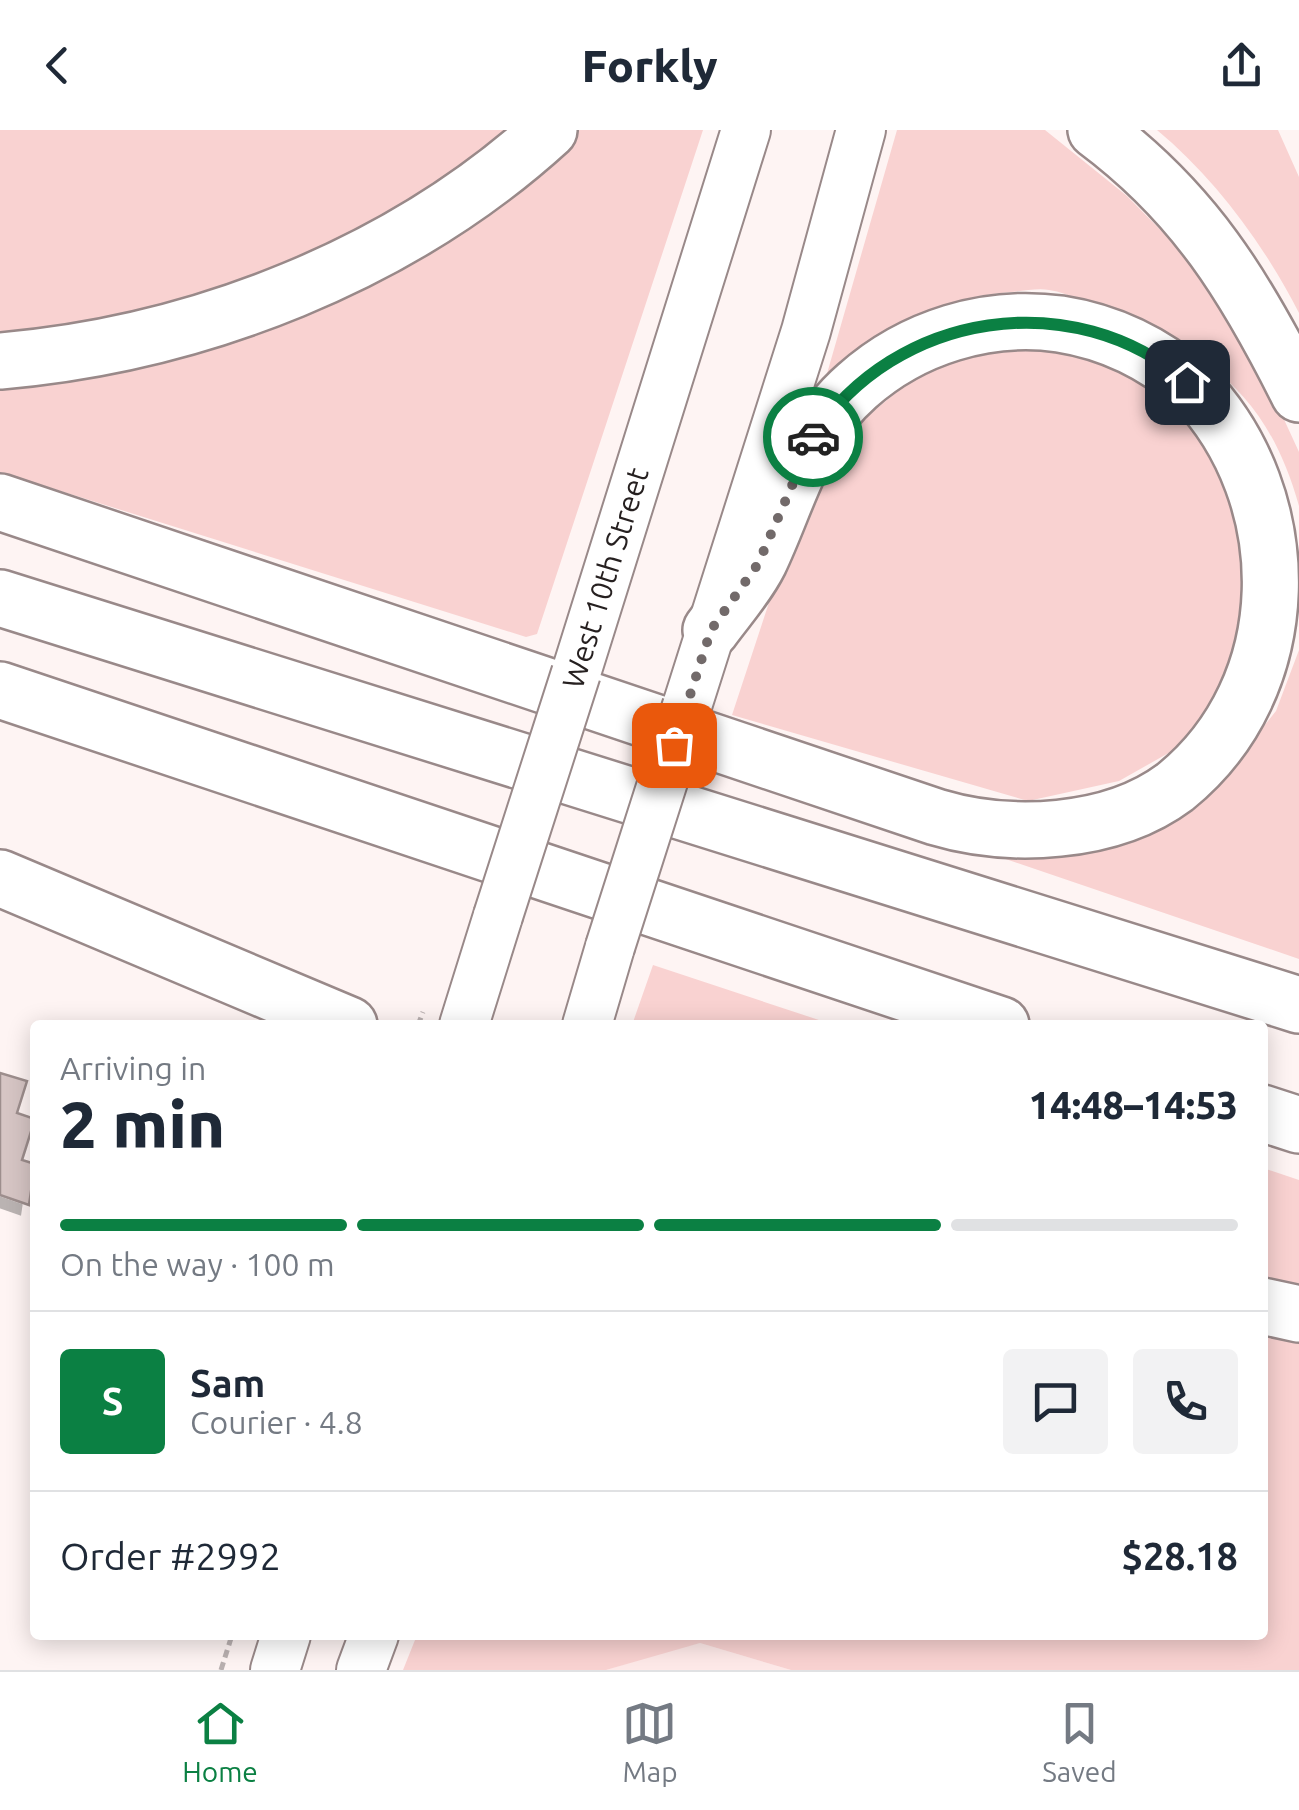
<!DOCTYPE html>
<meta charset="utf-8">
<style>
:root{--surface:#fff;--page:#f2f2f3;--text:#1f2937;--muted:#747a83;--line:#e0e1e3;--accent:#0b8043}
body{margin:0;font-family:Ubuntu,sans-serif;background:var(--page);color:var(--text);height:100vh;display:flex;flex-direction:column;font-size:38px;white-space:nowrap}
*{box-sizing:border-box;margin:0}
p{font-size:32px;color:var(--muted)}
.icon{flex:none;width:55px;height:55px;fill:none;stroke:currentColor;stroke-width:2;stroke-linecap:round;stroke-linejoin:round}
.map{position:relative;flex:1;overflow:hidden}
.details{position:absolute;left:30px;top:890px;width:1238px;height:620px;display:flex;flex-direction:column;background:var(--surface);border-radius:10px;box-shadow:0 5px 25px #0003}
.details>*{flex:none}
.pin{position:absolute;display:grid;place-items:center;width:85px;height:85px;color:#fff;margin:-42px;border-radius:20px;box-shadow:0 5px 15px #0006}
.courier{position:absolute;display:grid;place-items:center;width:100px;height:100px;margin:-50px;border:8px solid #0b8043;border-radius:50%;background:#fff;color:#222;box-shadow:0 2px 12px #0007}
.headline em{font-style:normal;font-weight:800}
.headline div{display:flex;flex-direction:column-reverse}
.headline{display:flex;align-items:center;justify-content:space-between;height:170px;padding:0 30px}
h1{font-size:65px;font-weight:800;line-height:75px}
.bar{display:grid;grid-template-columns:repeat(4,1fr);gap:15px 10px;align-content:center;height:120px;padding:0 30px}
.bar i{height:12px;border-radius:8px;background:var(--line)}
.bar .on{background:var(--accent)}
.bar p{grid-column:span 4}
.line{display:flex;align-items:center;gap:25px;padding:0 30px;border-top:2px solid var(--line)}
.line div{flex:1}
.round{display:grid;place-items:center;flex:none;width:105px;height:105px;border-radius:10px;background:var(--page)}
header{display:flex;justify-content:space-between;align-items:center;height:130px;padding:0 30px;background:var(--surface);font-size:45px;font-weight:800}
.tab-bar{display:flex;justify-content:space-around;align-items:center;height:140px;border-top:2px solid var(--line);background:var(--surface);font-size:28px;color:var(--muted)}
.tab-bar a{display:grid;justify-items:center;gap:5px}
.tab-bar .on{color:var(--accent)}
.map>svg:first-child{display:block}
.built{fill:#fee9e8}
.green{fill:#f9d2d1}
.building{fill:#d6c5c4;stroke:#9d8e8d;stroke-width:2.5;filter:url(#shadow)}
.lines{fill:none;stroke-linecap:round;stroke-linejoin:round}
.major-casing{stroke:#998989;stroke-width:52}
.highway-casing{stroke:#998989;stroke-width:60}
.path{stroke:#b9b0b0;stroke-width:5;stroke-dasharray:8 5;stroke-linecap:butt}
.major{stroke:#fff;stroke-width:48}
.highway{stroke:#fff;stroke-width:55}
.major-bridge-casing{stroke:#998989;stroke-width:52;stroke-linecap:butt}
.major-bridge{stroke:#fff;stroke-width:48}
.done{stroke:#726a6a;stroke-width:10;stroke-dasharray:0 18}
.route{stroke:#0b8043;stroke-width:12}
.labels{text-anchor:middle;stroke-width:10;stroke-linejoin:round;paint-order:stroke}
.street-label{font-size:30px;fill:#262020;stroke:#fff}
</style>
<header><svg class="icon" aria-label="back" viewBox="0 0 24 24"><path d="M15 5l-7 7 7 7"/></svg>Forkly<svg class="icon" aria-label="share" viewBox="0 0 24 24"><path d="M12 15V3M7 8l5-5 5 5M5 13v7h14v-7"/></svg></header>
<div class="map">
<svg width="1299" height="1540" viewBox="0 0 1299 1540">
<defs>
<filter id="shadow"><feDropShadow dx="-9" dy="9" stdDeviation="0" flood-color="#0004"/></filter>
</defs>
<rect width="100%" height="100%" fill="#fef4f3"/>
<path class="built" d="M700,1513L791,1540H606L675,1519Z"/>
<path class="green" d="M0,0H703L537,504L526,507L0,342Z
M897,0H1045L1127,66L1199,139L1265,248L1299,322V376C1269,269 1213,224 1113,185C1093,177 1070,163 1049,160C1038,158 1023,161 1011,162C934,168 871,202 822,261Z
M1157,0H1278L1299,47V183C1264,115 1216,49 1157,0Z
M1011,217L1087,226L1133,242L1188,276L1223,340L1246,412L1248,469L1233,542L1181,616L1119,651L1028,671L732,585L810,348L831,317L924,239Z
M1299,520V829L991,724L1172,688L1223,647L1276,581Z
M653,835L834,895H632Z
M1263,1038L1299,1050V1159L1263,1151Z
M1263,1189L1299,1197V1540H791L700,1513L606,1540H403L417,1505H1262Z"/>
<path class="building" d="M0,943L27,951L17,983L35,989L22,1030L35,1034L29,1075L0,1065Z"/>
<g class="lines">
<defs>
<path id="major" d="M576,543L746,0
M687,576L806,201L861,0
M464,895L498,786
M587,895L610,817
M275,1540L286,1505
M361,1540L374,1505"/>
<path id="highway" d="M1096,0C1194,73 1245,156 1299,264
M0,231C198,214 401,135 549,0
M0,372L936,687C1009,709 1111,705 1175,657C1299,557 1299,367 1193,257C1154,223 1111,202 1060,194C987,184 912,207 857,256C802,304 789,369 759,432C747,456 727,478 711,500
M0,468L1299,875
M0,560L1001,895
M0,748L349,895
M1262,983L1299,995
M1262,1176L1299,1184"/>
</defs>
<use href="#major" class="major-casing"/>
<use href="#highway" class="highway-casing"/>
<path class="path" d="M418,895L423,882
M221,1540L232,1505"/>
<use href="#major" class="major"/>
<use href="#highway" class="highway"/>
<defs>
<path id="major-bridge" d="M498,786L576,543
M610,817L687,576"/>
</defs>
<use href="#major-bridge" class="major-bridge-casing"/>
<use href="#major-bridge" class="major-bridge"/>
</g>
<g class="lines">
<path class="done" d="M674,615L711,500L758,434L813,307"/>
<path class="route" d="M813,307C895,181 1074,154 1187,252"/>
</g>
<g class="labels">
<g class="street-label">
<text transform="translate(606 448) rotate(-73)" y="10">West 10th Street</text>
</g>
</g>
</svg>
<div class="pin" style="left:674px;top:615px;background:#ea580c"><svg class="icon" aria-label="bag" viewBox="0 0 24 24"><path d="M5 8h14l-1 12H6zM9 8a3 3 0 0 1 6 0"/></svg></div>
<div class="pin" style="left:1187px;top:252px;background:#1f2937"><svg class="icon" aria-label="home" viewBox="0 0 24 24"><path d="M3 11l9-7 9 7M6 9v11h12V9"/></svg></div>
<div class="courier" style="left:813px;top:307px"><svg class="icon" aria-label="car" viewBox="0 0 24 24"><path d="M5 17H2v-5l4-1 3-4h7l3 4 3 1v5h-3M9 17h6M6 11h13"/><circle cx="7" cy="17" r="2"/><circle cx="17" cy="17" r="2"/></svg></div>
<section class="details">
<div class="headline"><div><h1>2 min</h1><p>Arriving in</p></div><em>14:48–14:53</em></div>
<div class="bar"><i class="on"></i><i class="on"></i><i class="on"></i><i></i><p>On the way · 100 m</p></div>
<div class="line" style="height:180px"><b class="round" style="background:var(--accent);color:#fff">S</b><div><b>Sam</b><p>Courier · 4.8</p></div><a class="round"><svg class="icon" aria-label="chat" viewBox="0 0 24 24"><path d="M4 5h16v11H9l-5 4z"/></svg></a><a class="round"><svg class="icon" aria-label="phone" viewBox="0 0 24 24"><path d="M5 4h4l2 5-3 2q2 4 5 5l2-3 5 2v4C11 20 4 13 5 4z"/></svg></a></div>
<div class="line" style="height:130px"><div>Order #2992</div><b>$28.18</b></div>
</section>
</div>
<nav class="tab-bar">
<a class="on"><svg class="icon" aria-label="home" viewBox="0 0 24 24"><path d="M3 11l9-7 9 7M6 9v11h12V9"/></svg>Home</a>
<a><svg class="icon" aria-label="map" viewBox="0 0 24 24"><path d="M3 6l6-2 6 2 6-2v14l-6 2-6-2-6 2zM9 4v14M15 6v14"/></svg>Map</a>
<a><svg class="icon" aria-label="saved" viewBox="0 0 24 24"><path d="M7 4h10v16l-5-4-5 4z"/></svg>Saved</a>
</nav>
